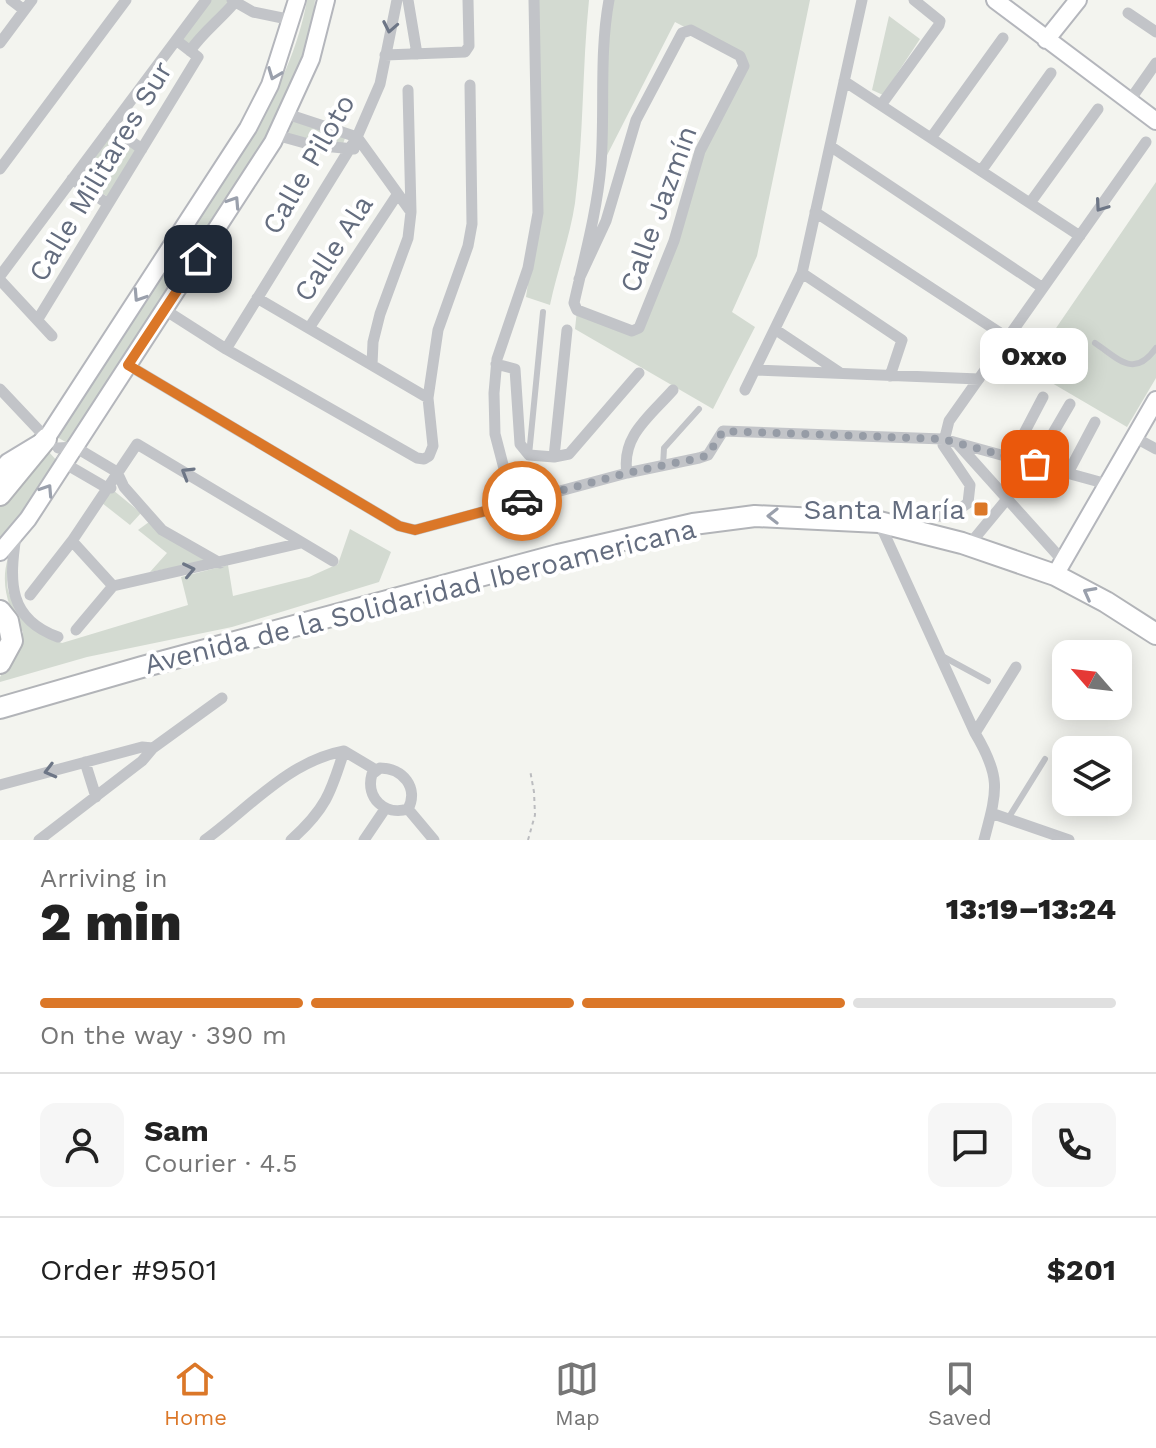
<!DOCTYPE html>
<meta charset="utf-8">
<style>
:root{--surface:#fff;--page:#f6f6f6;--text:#222;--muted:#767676;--line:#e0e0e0;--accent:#db7728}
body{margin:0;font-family:"Work Sans",sans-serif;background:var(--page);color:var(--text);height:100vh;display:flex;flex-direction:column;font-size:30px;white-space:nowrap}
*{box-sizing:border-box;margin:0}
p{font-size:26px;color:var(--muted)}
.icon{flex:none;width:44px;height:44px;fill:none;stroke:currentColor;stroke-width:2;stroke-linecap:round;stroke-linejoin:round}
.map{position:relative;height:840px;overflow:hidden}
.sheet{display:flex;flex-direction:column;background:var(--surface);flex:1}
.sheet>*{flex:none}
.needle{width:52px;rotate:298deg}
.buttons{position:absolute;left:1052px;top:640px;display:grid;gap:16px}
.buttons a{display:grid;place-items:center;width:80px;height:80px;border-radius:16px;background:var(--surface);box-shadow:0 4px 20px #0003;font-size:40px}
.pin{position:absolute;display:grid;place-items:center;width:68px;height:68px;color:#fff;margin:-34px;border-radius:16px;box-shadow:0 4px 12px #0006}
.courier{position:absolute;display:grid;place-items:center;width:80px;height:80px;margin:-40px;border:6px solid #db7728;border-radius:50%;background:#fff;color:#222;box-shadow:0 2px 10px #0007}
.bubble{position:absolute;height:56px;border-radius:16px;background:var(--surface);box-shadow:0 4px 20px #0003;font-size:26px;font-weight:800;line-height:56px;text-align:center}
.summary em{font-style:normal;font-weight:800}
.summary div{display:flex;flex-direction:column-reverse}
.summary{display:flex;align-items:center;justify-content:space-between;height:136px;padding:0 40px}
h1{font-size:52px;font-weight:800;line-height:60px}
.bar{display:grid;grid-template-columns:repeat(4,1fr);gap:12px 8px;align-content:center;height:96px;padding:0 40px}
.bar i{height:10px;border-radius:6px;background:var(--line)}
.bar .on{background:var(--accent)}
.bar p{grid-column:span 4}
.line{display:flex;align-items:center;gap:20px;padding:0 40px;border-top:2px solid var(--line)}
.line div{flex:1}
.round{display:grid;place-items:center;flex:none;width:84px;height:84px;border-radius:16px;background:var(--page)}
.dock{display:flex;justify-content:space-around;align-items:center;height:112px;border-top:2px solid var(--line);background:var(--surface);font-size:22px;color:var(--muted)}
.dock a{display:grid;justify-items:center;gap:4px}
.dock .on{color:var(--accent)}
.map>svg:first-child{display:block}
.green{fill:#d3dad1}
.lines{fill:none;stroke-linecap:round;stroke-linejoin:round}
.secondary-casing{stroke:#b4b6bc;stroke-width:20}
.highway-casing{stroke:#b2b4b8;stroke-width:24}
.path{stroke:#bbbcbf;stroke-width:2;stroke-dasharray:4 4;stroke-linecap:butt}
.lane{stroke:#c2c4c8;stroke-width:6}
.street{stroke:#c2c4c8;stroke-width:11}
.secondary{stroke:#fff;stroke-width:16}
.highway{stroke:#fff;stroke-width:20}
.oneway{stroke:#6d7686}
.oneway2{stroke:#9aa0ac}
.done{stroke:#969ca6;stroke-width:8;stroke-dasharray:0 14.4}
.route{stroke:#db7728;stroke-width:10}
.poi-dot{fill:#db7728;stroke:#fff;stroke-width:3}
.labels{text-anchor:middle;stroke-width:8;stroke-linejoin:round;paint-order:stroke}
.street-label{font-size:28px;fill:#646d7f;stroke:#fff}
.poi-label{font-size:28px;fill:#646d7f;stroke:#fff;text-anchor:end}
</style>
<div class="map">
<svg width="1156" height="840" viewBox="0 0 1156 840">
<rect width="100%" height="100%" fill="#f3f4ef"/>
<path class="green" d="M207,0H232L190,51L177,41Z
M307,0H315C307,97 241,182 189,261C149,322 109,383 69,444L57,437C102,367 145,295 192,226C239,158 292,84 307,0Z
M535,0H589C582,68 584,135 575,203C570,237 557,271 550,305L526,297L538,213Z
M609,0H810L757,256L732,312L755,327L713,409L575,329L577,310L634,332L674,241L700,151L744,66L740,56L675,22L601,167Z
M889,16L920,39L883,95L872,90Z
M293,121L345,138L342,147C324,140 306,139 288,134Z
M112,133L138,152L109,198L80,177Z
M1156,182V378L1127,427L1028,369Z
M48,451L59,463L0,545V479L10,466Z
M113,490L141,513L130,525L102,503Z
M149,522L207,561L150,572L167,553L138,530Z
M350,529L391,552L379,582L232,627L87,657L0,682V677L16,651L23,632C8,609 0,584 8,558C8,568 6,581 8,590C15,616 40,634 62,643L188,605L181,577L228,565L233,596L309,577L338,564Z"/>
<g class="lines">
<defs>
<path id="secondary" d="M995,0L1156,121
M1046,40L1078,0
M0,471L8,462L46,439L248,128L270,85L297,0
M0,552L28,519L273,142L311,59L326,0
M1055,575L1156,400"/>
<path id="highway" d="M0,495L46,439
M0,611L8,621L12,641L0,663
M0,708L142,667L558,555L693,524L755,516L879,522L962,543L1055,575L1106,602L1156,634"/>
</defs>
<use href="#secondary" class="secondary-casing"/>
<use href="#highway" class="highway-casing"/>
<path class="path" d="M528,840L535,815L534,792L530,770"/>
<path class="lane" d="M1095,343C1119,359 1134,379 1156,348
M529,455L543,312
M663,466L664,448L699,409
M942,656L988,681
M1009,817L1045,759"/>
<path class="street" d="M11,0L24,10
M232,0L253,12L292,20
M408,0L417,54
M1128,13L1156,32
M0,43L32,0
M190,51C203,32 220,20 235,2
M385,55L465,52L469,46L468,0
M844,81L1080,236
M1130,100L1156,63
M881,105L939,25L940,21L914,0
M287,114L357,137L411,212
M111,127L142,149
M276,135L312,145L354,149
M931,138L1003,38
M830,146L1043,288
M0,169L126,0
M981,171L1051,73
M72,179L108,204
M1030,203L1098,109
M815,212L1008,338
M802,273L902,340L890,376
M0,276L206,0
M579,279L606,221L636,120L682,33L691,30L740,56L744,66L700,151L674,241L639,328L632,331L577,310L574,303C584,258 597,212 601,165C605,110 599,54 609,0
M0,280L52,336
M257,298L428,398
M165,310L226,349L417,458L424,459L429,456L433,446L428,398L438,330L468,246L472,224L470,85
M38,319L198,57L176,40
M309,328L397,195
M776,330L839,372
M226,349L357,137L380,84L397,0
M496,364L515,369L520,444L529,455L554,457L569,454L639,373
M128,365L399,526L415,530L627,473L699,458L708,455L723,431L943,439L1107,484
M372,365L373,342L380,314L408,238L411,212L408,90
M755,370L979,379
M0,389L50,442
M745,390L802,273L862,0
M1134,437L1156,449
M957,443L1063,561
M58,448L75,447L117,472L124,487L162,530L220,563
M554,457L567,330
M1011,458L1043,397
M62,459L64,463L107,488H111
M1035,464L1070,404
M627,473C621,436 650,416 673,390
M1068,473L1095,422
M513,503L495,434L494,393L497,359L528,268L538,213L534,0
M16,536C9,582 8,619 58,637
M72,541L113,586
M969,545L1007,499
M30,595L72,541L137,444L333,561
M76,630L113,586L301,543
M975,733L1016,667
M85,762L96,797
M380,768C403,768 419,788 408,809C385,816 365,798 372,774Z
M0,785L142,747L153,748
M408,809L434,840
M991,813L1069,840
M39,840L142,761L153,748L222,698
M205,840C250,807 289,761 344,751L376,770
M291,840C325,810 331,793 344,751
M364,840L385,809
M984,840C997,791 1002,778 975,733L879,522L951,515L968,503L970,485L943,445L949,421L1146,142"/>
<use href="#secondary" class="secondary"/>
<use href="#highway" class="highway"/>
</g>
<defs><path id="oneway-chevron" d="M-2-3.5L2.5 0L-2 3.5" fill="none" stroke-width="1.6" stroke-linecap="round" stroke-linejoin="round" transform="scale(2)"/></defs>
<g class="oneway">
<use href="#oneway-chevron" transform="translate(390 27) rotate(101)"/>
<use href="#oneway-chevron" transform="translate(1101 206) rotate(125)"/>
<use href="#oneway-chevron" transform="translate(187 473) rotate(-149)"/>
<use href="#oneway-chevron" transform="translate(189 570) rotate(-12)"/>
<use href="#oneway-chevron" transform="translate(50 771) rotate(165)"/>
</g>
<g class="oneway2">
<use href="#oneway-chevron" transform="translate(274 74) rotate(111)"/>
<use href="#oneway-chevron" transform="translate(234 202) rotate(-57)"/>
<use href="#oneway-chevron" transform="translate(139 296) rotate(123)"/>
<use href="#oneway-chevron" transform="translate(47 490) rotate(-57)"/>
<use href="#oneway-chevron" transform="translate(773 516) rotate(-180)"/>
<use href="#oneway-chevron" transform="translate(1089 593) rotate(-152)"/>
</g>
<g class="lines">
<path class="done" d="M522,501L627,473L699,458L708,455L723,431L943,439L1035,464"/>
<path class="route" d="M198,259L128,365L399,526L415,530L522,501"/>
</g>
<rect class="poi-dot" x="973" y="501" width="16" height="16" rx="4"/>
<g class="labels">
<g class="street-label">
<text transform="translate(308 164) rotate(-60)" y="10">Calle Piloto</text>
<text transform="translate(100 171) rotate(-59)" y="10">Calle Militares Sur</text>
<text transform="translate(658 209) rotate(-70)" y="10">Calle Jazmín</text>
<text transform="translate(333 248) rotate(-57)" y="10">Calle Ala</text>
<text transform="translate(420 596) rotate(-14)" y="10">Avenida de la Solidaridad Iberoamericana</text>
</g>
<g class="poi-label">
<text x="965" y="519">Santa María</text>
</g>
</g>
</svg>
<div class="buttons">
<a><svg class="needle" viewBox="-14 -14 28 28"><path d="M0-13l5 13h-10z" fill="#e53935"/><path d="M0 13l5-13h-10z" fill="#767676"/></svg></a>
<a><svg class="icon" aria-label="layers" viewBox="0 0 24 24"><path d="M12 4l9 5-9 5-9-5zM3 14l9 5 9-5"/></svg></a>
</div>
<div class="pin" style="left:1035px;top:464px;background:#ea580c"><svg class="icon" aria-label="bag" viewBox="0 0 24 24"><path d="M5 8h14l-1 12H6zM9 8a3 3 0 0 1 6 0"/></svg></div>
<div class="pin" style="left:198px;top:259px;background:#1f2937"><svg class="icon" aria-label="home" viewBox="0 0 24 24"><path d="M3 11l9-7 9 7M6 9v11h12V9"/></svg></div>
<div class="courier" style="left:522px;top:501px"><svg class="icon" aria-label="car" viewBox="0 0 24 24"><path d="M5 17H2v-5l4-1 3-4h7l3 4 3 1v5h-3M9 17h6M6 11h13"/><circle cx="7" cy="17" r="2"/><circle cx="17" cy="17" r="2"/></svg></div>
<div class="bubble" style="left:980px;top:328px;width:108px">Oxxo</div>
</div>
<section class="sheet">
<div class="summary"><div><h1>2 min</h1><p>Arriving in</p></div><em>13:19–13:24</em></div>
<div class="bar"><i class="on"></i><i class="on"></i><i class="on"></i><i></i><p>On the way · 390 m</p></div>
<div class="line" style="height:144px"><a class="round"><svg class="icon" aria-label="person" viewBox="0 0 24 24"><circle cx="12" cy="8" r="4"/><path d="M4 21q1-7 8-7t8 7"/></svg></a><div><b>Sam</b><p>Courier · 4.5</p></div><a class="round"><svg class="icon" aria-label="chat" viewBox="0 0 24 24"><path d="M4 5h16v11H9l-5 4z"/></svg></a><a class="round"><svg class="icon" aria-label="phone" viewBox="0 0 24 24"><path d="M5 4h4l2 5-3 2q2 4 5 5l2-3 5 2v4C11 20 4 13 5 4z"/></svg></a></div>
<div class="line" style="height:104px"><div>Order #9501</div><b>$201</b></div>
</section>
<nav class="dock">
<a class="on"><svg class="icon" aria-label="home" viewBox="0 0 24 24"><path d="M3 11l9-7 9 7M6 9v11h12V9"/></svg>Home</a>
<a><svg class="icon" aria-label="map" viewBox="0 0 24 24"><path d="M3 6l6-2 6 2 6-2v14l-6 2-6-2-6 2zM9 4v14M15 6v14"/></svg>Map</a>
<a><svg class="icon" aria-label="saved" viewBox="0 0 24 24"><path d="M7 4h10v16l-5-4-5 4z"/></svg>Saved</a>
</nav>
